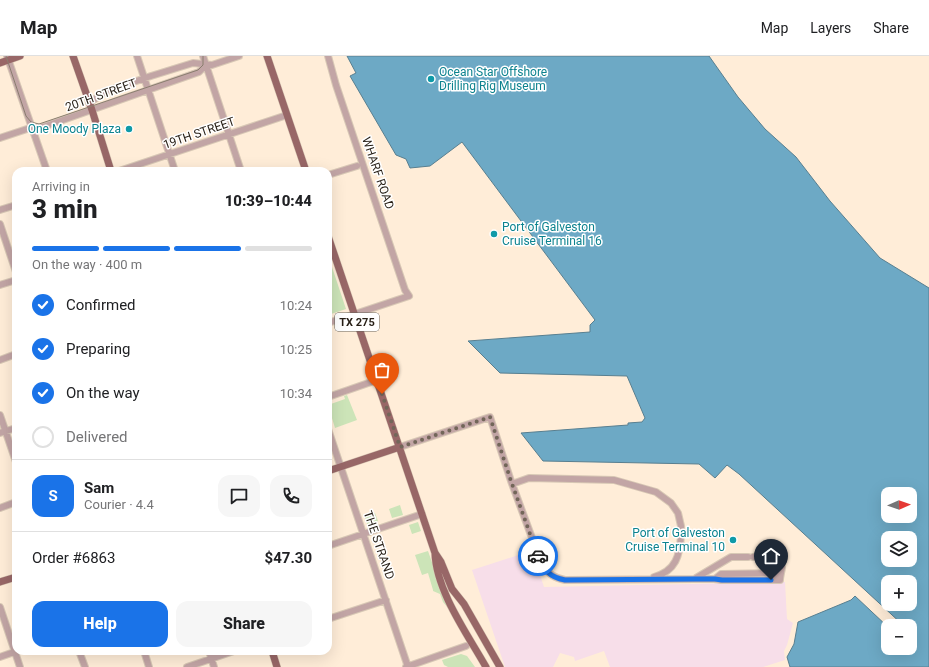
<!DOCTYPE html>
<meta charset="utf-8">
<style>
:root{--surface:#fff;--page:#f6f6f6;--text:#202124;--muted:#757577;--line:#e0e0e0;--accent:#1a73e8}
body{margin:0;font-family:Roboto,sans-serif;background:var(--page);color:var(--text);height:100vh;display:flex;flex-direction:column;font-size:15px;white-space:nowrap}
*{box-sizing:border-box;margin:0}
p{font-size:13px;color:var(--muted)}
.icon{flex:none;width:22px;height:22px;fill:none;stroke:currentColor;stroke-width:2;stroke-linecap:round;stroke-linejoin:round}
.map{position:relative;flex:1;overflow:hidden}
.panel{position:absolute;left:12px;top:111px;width:320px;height:488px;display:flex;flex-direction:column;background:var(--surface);border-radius:12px;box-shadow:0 4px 16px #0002}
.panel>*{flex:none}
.needle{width:26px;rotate:88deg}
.controls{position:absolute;left:881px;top:431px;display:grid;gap:8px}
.controls a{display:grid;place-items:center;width:36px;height:36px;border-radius:8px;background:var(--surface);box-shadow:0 4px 16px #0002;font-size:20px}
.pin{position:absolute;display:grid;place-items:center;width:34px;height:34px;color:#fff;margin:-41px -17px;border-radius:50% 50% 50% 0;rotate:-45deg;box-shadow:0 0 4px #0007}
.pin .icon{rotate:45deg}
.courier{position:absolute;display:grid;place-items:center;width:40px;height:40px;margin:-20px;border:3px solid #1a73e8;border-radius:50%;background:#fff;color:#222;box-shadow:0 1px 5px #0007}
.summary em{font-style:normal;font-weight:800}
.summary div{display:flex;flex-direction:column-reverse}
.summary{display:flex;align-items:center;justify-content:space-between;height:68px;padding:0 20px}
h1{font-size:26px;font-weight:800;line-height:30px}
.bar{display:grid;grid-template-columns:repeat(4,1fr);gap:6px 4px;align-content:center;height:48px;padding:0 20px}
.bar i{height:5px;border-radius:3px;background:var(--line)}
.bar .current{background:var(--accent)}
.bar p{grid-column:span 4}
.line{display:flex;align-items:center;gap:10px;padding:0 20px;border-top:1px solid var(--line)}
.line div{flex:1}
.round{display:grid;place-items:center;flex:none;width:42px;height:42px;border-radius:12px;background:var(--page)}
ol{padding:0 20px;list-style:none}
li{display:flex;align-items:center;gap:12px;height:44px}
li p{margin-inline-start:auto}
li .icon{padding:4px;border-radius:50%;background:var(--accent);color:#fff;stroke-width:4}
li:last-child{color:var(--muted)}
li i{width:22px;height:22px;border:2px solid var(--line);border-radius:50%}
.action{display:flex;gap:8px;margin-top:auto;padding:8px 20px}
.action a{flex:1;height:46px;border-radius:12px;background:var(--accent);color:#fff;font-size:16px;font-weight:800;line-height:46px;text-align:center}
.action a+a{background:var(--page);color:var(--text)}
header{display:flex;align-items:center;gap:24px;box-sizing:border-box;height:56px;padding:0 20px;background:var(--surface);border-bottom:1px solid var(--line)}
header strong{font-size:19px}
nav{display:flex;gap:22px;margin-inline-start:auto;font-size:14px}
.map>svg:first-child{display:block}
.industrial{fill:#f7dee9}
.green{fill:#cce4b8}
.water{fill:#6da9c5;stroke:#587f90;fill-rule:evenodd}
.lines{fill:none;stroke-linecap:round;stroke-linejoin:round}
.minor-casing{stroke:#d8c8b5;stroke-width:8}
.major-casing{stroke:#d8c8b5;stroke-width:8}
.minor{stroke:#c2a5a5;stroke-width:6}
.major{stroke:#986767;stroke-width:7}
.tram{stroke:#8a7e6f;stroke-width:1}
.done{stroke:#726659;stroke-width:4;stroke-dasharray:0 7.2}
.route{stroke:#1a73e8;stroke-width:5}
.culture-dot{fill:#0f9aa8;stroke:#fff;stroke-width:1.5}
.labels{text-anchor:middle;stroke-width:3;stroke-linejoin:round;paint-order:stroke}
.shield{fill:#fff;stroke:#67625b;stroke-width:1}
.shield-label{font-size:11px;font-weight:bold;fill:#261e15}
.culture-label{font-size:12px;fill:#0d838f;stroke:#fff;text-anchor:start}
.street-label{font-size:12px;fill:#261e15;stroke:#fff}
</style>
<header>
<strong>Map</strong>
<nav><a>Map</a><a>Layers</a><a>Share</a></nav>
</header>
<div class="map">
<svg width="929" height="611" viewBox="0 0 929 611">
<rect width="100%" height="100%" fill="#ffedd8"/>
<path class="industrial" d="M528,496L538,513L544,531L785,526L787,563L793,567L787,589L784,595L785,604L763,611H610L604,595L575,605L574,601L560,597L553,611H505L472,514Z"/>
<path class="green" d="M331,208L346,253L328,259V209Z
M347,339L357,364L335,372L328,349L345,343L344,340Z
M400,449L403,459L392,462L389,453Z
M375,457L378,465L367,468L365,461Z
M418,466L421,475L412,478L409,469Z
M428,495L448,552L443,546L440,538L433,535V534L428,517L422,519L415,499Z
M461,598L467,600L475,611H448L444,609L442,604Z"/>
<path class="water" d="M347,0H709L738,41L765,73L796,101L830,145L880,202L929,232V611H790L787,601L794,588L798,566L851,544L855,540L888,571V592H910V578L911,577L910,576V570H904L739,418L727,409L715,422L699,408L543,405L521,377L628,369V367L642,366L645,362L627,320L500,317L468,285L590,276V269L595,264L462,86L430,110L410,112L406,103L396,99L350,20L356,17ZM888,438H910V460H888ZM888,482H910V504H888ZM888,526H910V548H888Z"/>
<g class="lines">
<defs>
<path id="minor" d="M7,0L47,115
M137,0L175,115
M203,0L241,115
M328,0L336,29L405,234L409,240L328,267
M89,47L107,35L151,20L193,7L212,9L239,0
M0,82L27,73L43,71L199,16L206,9
M119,115L287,59
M328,119L357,110
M0,154L16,149
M0,168L16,216
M0,229L16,224
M0,304L16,298
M328,341L377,324
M0,359L16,406
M328,373L408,611
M0,377L16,372
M400,391L490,361L511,425L542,509C549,518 554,522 565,524L695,523H715L721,524H780C780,520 782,514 782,511C779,498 762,500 753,501
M512,428L529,422L614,424L656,436L671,447L678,457L681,470V477
M0,452L16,446
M328,490L422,458
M654,521C676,515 680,499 681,479
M696,522L731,501H748
M715,523L721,518L771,517L780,519
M0,551L20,611
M328,563L386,544
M79,595L85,611
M144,595L149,611
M209,595L214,611
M0,601L17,595
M187,611L234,595
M406,611L466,590"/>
<path id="major" d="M73,0L92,54L111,115
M267,0L306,115
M0,7L20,0
M328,180L435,497L441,506L452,533L464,548L500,611
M328,415L400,391
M435,497C436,535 468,579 486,611
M0,526L16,521
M272,595L277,611"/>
</defs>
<use href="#minor" class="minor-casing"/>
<use href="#major" class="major-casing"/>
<use href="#minor" class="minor"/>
<use href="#major" class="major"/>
<path class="tram" d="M6,0L26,60L31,66L39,68L198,14L203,9V0"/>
</g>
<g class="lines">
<path class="done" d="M382,338L400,391L490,361L511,425L538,500"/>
<path class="route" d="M538,500C544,514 549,521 565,524L695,523H715L722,524H771"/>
</g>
<g class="culture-dot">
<circle cx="431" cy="23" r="4"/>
<circle cx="129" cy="73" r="4"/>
<circle cx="494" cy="178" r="4"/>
<circle cx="733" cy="484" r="4"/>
</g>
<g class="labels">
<rect class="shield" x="335" y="257" width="44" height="18" rx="3"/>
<g class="shield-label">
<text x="357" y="270">TX 275</text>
</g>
<g class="culture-label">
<text x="439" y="20">Ocean Star Offshore<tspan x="439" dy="14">Drilling Rig Museum</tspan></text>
<text x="121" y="77" text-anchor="end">One Moody Plaza</text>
<text x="502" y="175">Port of Galveston<tspan x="502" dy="14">Cruise Terminal 16</tspan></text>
<text x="725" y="481" text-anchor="end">Port of Galveston<tspan x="725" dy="14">Cruise Terminal 10</tspan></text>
</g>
<g class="street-label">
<text transform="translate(101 39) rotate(-20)" y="4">20TH STREET</text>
<text transform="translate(199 77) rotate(-19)" y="4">19TH STREET</text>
<text transform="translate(378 117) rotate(71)" y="4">WHARF ROAD</text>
<text transform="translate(379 489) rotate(71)" y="4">THE STRAND</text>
</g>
</g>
</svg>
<div class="controls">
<a><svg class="needle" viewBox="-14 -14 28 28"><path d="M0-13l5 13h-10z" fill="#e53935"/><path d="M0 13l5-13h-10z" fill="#757577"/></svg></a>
<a><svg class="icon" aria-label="layers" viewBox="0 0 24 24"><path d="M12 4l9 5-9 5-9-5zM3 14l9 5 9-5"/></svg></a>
<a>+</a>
<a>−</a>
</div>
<div class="pin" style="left:382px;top:338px;background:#ea580c"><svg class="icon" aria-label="bag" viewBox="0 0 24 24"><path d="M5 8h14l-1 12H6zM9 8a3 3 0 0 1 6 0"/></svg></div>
<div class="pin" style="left:771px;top:524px;background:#1f2937"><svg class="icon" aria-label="home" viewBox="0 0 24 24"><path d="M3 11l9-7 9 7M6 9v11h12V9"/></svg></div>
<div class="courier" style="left:538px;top:500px"><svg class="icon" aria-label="car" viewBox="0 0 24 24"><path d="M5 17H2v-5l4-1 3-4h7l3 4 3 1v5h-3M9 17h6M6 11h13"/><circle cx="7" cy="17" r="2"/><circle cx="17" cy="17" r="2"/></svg></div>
<section class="panel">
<div class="summary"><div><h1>3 min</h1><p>Arriving in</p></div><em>10:39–10:44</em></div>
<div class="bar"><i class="current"></i><i class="current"></i><i class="current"></i><i></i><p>On the way · 400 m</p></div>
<ol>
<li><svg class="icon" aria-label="check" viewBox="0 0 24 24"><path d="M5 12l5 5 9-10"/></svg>Confirmed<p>10:24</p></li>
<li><svg class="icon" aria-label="check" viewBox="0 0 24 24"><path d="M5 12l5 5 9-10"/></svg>Preparing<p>10:25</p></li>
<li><svg class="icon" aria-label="check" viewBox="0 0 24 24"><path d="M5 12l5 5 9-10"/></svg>On the way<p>10:34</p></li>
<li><i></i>Delivered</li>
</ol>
<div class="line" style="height:72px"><b class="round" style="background:var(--accent);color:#fff">S</b><div><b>Sam</b><p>Courier · 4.4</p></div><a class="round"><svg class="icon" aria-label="chat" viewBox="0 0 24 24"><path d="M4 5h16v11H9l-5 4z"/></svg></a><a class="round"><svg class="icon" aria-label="phone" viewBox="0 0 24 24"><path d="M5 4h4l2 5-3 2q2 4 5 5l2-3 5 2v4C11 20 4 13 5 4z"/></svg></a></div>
<div class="line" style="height:52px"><div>Order #6863</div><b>$47.30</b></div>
<div class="action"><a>Help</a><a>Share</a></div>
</section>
</div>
